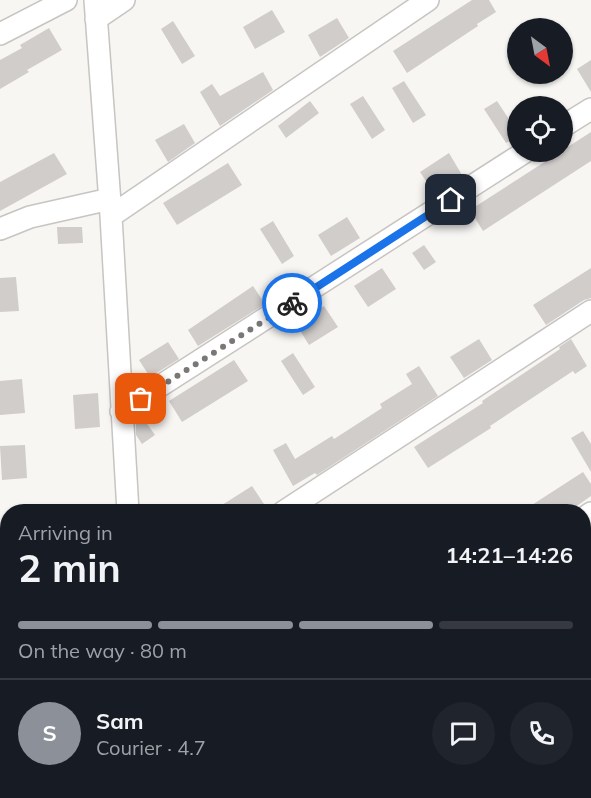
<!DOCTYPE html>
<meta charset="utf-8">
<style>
:root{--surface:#171b24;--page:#20242c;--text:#f1f3f6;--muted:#9ea1a6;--line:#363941;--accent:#8c9099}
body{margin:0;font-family:Mulish,sans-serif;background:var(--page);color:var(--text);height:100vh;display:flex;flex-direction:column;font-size:22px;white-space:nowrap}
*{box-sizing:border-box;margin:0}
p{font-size:20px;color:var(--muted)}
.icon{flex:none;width:33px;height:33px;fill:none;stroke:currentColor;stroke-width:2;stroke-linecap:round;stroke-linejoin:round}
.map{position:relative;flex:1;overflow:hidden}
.details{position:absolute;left:0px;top:504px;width:591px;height:294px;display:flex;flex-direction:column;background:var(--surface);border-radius:24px 24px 0 0;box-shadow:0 2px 4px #0004}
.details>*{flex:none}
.needle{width:39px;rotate:148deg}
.controls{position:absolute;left:507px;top:18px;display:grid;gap:12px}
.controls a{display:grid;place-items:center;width:66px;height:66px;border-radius:50%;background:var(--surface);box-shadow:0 2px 4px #0004;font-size:30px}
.pin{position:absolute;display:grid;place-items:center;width:51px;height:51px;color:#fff;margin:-26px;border-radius:12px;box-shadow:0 3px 9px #0006}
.courier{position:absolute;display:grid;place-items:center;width:60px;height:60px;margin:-30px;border:4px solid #1a73e8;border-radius:50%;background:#fff;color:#222;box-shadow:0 2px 8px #0007}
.headline em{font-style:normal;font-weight:700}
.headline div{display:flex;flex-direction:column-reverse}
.headline{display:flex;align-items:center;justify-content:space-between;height:102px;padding:0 18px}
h1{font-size:39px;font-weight:700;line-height:45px}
.bar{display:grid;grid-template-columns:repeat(4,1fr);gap:9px 6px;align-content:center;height:72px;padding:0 18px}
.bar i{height:8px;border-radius:4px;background:var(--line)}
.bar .on{background:var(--accent)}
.bar p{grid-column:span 4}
.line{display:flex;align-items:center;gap:15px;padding:0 18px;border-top:2px solid var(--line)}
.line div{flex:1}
.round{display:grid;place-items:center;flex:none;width:63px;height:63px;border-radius:32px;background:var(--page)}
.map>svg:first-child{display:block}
.building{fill:#d0cdcb}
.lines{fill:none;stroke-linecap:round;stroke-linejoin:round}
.minor-casing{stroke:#c7c4c2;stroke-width:24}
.minor{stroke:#fff;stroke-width:21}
.done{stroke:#797876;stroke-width:6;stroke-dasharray:0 10.8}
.route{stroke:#1a73e8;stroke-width:8}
</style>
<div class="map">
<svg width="591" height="798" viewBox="0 0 591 798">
<rect width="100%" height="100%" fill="#f8f6f3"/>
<path class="building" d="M472,0H489L496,12L477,24L478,26L407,73L393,51Z
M272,10L285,32L255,49L243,27Z
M337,18L349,38L320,57L308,35Z
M173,21L195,56L182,64L161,29Z
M49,28L62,50L27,70L29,72L0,89V60L22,48L20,45Z
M591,60V92L577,69Z
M263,72L273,90L220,126L200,92L212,84L220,96Z
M404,81L426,115L413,123L392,88Z
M363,96L385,130L372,139L350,104Z
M310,101L319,113L286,138L278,126Z
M497,101L518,133V136L506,143L484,109Z
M184,124L195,143L168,162L155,140Z
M591,132V161L483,231L470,210Z
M54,153L67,174L0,211V182Z
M449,153L462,175L434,193L420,172Z
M228,163L242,185L177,225L163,203Z
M347,217L360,238L331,256L318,235Z
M273,221L294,256L282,264L260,229Z
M57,227H82L83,243L58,244Z
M424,245L436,262L424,270L412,253Z
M382,268L396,289L368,307L354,286Z
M591,268V298L584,300L546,325L533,305Z
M16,277L19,311L0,312V278Z
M253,286L265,304L198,346L188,330Z
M324,306L338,327L309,345L296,324Z
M479,339L492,360L464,378L450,357Z
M571,339L587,366L575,374L573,371L490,426L491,428L428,468L414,447L483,403L482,401L560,349L559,347Z
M168,342L179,359L150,377L139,360Z
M293,353L315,387L303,395L281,361Z
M234,360L248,381L182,422L169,401Z
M419,366L438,396L317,475L315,473L293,486L273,450L286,443L295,459L332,436L334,439L382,408L380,404L412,384L406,374Z
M22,379L25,413L0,415V381Z
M98,393L100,427L75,429L73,395Z
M143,418L155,435L142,444L136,435V423Z
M583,431L591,444V472L571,438Z
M25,445L27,478L2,480L0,446Z
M583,472L591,484V496L568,512H521Z
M252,486L266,507L259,512H211Z"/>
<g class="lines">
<defs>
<path id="minor" d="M95,0L111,216L128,512
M96,19L124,0
M0,34L66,0
M562,127L591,109
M111,216L428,0
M0,229L30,217L110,199
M121,411L525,152
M283,512L591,311
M584,518L591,513
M0,672L8,768
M9,790L10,798
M409,790L411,798
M95,798L123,790"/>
</defs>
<use href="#minor" class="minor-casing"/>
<use href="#minor" class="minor"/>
</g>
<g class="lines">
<path class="done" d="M141,399L292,303"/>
<path class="route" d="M292,303L451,200"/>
</g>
</svg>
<div class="controls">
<a><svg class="needle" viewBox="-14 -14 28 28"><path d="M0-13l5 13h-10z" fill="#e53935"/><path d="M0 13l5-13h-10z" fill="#9ea1a6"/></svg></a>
<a><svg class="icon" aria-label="locate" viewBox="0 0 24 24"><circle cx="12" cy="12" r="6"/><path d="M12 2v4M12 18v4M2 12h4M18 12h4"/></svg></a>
</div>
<div class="pin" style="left:141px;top:399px;background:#ea580c"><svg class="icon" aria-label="bag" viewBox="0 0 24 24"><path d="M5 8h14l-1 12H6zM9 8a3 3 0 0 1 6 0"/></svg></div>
<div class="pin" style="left:451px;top:200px;background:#1f2937"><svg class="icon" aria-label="home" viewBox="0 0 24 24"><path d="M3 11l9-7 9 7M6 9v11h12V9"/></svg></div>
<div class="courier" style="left:292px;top:303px"><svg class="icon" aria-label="bike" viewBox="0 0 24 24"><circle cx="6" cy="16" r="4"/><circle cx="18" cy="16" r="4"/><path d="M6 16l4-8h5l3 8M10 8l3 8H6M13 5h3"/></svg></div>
<section class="details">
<div class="headline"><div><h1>2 min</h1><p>Arriving in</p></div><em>14:21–14:26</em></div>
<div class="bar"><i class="on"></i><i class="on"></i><i class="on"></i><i></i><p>On the way · 80 m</p></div>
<div class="line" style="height:108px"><b class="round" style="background:var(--accent);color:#fff">S</b><div><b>Sam</b><p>Courier · 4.7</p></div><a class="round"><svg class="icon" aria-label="chat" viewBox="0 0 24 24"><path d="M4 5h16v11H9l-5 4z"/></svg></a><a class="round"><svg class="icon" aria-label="phone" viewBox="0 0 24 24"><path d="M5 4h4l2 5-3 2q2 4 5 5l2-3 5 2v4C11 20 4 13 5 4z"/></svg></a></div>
</section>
</div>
